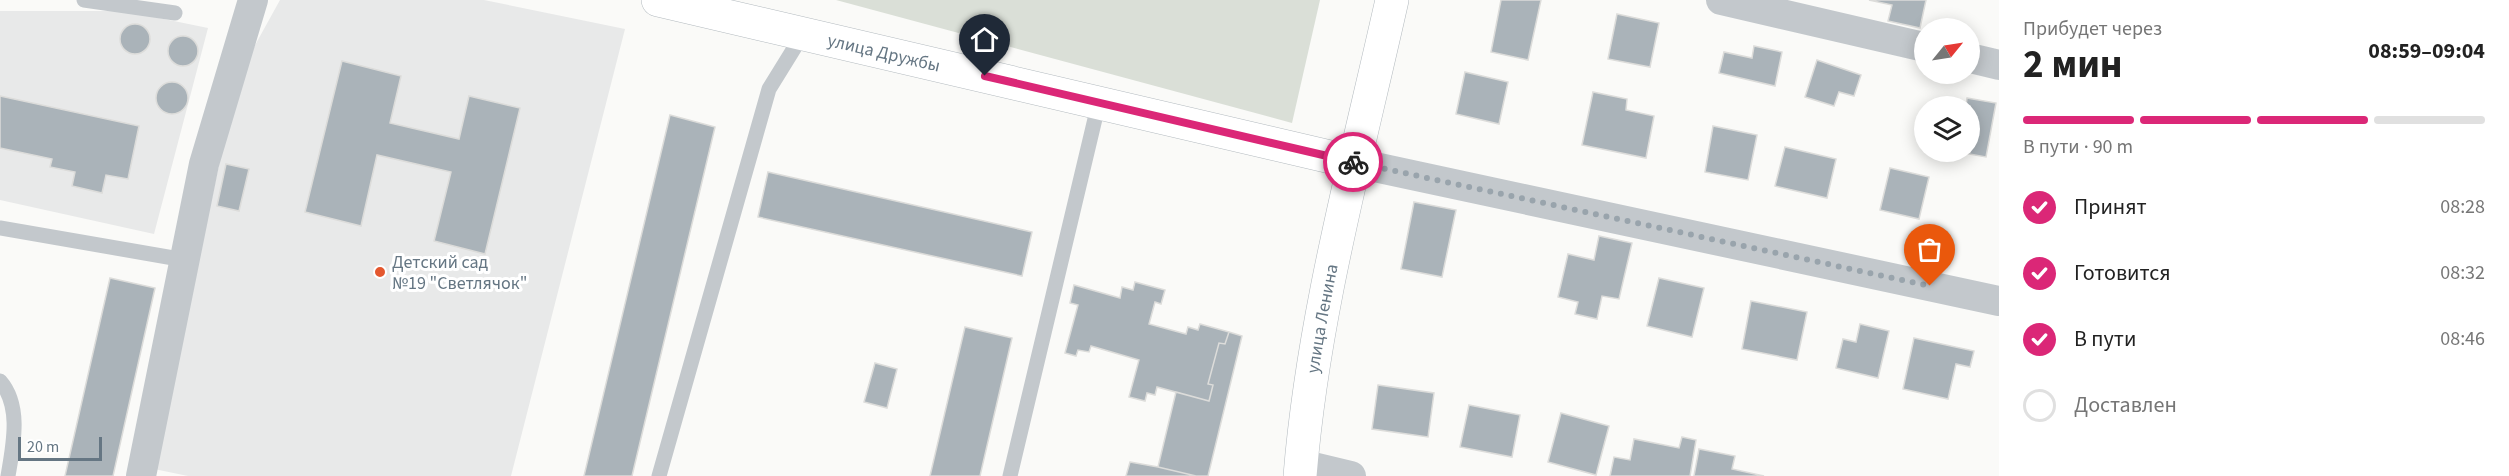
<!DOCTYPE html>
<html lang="ru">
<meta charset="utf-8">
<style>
:root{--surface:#fff;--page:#f2f2f2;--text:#222;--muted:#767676;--line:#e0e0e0;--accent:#db2777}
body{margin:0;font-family:"Source Sans 3",sans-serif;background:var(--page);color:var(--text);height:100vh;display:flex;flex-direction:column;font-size:22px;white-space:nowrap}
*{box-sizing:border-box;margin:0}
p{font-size:20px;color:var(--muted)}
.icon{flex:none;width:33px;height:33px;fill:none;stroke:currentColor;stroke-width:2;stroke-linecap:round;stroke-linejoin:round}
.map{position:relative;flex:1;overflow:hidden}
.side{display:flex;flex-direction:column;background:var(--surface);width:510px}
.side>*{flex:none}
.needle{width:39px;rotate:60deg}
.fabs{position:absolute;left:1914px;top:18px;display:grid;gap:12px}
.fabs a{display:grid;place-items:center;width:66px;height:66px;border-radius:50%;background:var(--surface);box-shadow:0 3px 15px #0003;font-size:30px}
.scale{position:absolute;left:18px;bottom:15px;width:84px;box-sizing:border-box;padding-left:6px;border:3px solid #657683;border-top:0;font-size:16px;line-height:21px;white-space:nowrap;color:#657683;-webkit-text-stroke:4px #fff;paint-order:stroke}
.pin{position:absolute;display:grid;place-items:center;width:51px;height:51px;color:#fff;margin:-62px -26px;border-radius:50% 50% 50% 0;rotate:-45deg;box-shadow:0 0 6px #0007}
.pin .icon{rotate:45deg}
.courier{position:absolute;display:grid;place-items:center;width:60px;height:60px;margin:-30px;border:4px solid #db2777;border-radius:50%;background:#fff;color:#222;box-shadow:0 2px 8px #0007}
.headline em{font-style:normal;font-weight:700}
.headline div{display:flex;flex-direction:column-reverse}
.headline{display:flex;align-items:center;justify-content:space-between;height:102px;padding:0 24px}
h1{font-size:39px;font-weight:700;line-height:45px}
.bar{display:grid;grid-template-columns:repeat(4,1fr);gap:9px 6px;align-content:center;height:72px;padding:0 24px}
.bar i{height:8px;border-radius:4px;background:var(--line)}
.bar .on{background:var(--accent)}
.bar p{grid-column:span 4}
ol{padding:0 24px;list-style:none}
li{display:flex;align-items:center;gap:18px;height:66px}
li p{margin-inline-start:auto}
li .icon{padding:6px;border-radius:50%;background:var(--accent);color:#fff;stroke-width:4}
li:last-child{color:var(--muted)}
li i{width:33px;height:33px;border:3px solid var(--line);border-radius:50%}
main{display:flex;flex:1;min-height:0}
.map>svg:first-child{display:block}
.built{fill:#e8e9e9}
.green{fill:#dadfd7}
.building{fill:#aab3b9;stroke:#dcdcda;stroke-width:1.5}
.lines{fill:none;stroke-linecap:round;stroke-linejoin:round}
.secondary-casing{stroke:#b3babf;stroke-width:34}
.lane{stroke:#c3c8cc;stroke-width:15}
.street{stroke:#c3c8cc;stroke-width:30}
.secondary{stroke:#fff;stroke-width:33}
.done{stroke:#99a4ac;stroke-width:6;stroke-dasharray:0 10.8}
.route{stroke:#db2777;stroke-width:8}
.poi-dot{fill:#e4572e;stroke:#fff;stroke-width:2}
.labels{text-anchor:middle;stroke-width:6;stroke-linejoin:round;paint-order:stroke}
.street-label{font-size:18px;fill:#657683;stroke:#fff}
.poi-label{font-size:18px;fill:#657683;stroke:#fff;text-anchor:start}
</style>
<main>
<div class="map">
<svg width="1999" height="476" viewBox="0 0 1999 476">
<rect width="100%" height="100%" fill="#fafaf8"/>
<path class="built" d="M280,0H484L625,29L511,476H188L154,469L238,76Z
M0,11H125L208,28L154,234L0,200Z"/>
<path class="green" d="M836,0H1320L1292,123Z"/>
<path class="building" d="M1501,0H1541L1528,60L1491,52Z
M1869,0H1926L1920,28L1888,21L1892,5Z
M1617,14L1659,23L1650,67L1608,59Z
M120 39a15 15 0 1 1 30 0a15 15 0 1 1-30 0Z
M168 51a15 15 0 1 1 30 0a15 15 0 1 1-30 0Z
M1754,46L1782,52L1775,86L1719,73L1724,52L1752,58Z
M1817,60L1861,75L1854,96L1839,92L1834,106L1805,97Z
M342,61L401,76L390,123L459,139L469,96L520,108L485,254L434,241L451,172L377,155L361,226L305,212Z
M1465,72L1508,82L1499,124L1456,114Z
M156 98a16 16 0 1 1 32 0a16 16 0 1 1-32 0Z
M1593,92L1627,99L1626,110L1654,116L1646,158L1582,145Z
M0,96L139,126L128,179L106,175L102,193L72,186L75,172L50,167L52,159L0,148Z
M1967,98L1996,103L1986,157L1958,152H1970V106H1966Z
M670,115L715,127L632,476H584Z
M1713,126L1757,135L1748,180L1705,172Z
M1785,147L1836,159L1827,198L1775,186Z
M226,164L249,169L239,211L217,206Z
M1890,168L1929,177L1919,219L1880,210Z
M768,172L1032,232L1022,276L758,217Z
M1414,202L1456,210L1442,277L1401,269Z
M1599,236L1632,243L1619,299L1602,296L1597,319L1575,314L1578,302L1558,297L1568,254L1594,260Z
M110,278L155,288L113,476H65Z
M1659,278L1704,288L1692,337L1647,326Z
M1135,282L1165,290L1161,304L1155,302L1149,324L1186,334L1188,327L1198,330L1200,324L1229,332L1225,344L1219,343L1208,384L1213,385L1209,401L1157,387L1155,395L1147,393L1145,401L1129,397L1139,360L1091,346L1089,352L1078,350L1076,356L1065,353L1078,305L1070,303L1074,285L1120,298L1122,287L1133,290Z
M1751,301L1807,312L1797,360L1742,349Z
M1860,324L1889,331L1878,378L1836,368L1843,339L1856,342Z
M965,327L1012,338L980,476H930Z
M1229,332L1242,336L1208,476H1196L1158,467L1176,392L1209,401L1213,385L1208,384L1219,343L1225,344Z
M1914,338L1974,351L1970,367L1956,364L1948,399L1903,389Z
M875,363L897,369L887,408L864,402Z
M1378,385L1434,393L1428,437L1372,429Z
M1469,405L1520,415L1512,457L1460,447Z
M1561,413L1609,426L1596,475L1548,462Z
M1682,437L1696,440L1690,476H1610L1614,457L1630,460L1634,439L1679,448Z
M1699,449L1735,456L1732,469L1764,476H1694Z
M1130,462L1158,467L1196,476H1126Z"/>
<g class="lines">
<defs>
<g id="secondary">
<path id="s1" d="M658,0L1356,163"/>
<path id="s2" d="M1300,476C1313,315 1357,157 1392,0"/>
</g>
</defs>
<use href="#secondary" class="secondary-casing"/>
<path class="lane" d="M84,0L175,13
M0,228L185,260
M0,381C22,406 13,446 8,476
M659,476L769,89L803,34
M1010,476L1099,102"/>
<path class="street" d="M1721,0L1924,47
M1970,58L1999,65
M1356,163L1999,301
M1301,464L1351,476
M141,476L204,164L253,0"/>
<use href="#secondary" class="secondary"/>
</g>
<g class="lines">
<path class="done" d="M1353,162L1930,286"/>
<path class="route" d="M985,76L1353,162"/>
</g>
<circle class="poi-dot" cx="380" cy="272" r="6"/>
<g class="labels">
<g class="street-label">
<text dy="6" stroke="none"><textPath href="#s1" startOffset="232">улица Дружбы</textPath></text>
<text dy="6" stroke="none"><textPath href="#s2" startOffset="159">улица Ленина</textPath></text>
</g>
<g class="poi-label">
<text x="392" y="268">Детский сад<tspan x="392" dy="21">№19 "Светлячок"</tspan></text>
</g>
</g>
</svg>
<div class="fabs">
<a><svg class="needle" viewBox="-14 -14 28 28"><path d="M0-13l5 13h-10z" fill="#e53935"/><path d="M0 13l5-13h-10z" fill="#767676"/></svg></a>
<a><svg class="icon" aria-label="layers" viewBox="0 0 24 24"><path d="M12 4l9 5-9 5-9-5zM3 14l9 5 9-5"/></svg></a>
</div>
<div class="scale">20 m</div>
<div class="pin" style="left:1930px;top:286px;background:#ea580c"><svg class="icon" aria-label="bag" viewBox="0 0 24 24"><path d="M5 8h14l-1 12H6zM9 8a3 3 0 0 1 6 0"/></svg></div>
<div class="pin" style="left:985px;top:76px;background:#1f2937"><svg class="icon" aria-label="home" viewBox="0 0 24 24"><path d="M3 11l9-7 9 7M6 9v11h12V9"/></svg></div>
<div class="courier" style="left:1353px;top:162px"><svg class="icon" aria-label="bike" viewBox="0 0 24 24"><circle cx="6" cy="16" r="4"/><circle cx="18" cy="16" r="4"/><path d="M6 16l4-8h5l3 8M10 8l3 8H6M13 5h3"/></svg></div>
</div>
<section class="side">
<div class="headline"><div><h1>2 мин</h1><p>Прибудет через</p></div><em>08:59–09:04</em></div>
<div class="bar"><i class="on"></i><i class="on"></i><i class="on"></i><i></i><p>В пути · 90 m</p></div>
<ol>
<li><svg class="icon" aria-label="check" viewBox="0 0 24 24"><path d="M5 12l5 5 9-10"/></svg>Принят<p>08:28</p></li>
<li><svg class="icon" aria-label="check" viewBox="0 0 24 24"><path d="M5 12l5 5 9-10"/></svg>Готовится<p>08:32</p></li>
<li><svg class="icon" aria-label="check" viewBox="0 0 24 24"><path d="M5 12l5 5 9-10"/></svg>В пути<p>08:46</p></li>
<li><i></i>Доставлен</li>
</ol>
</section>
</main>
